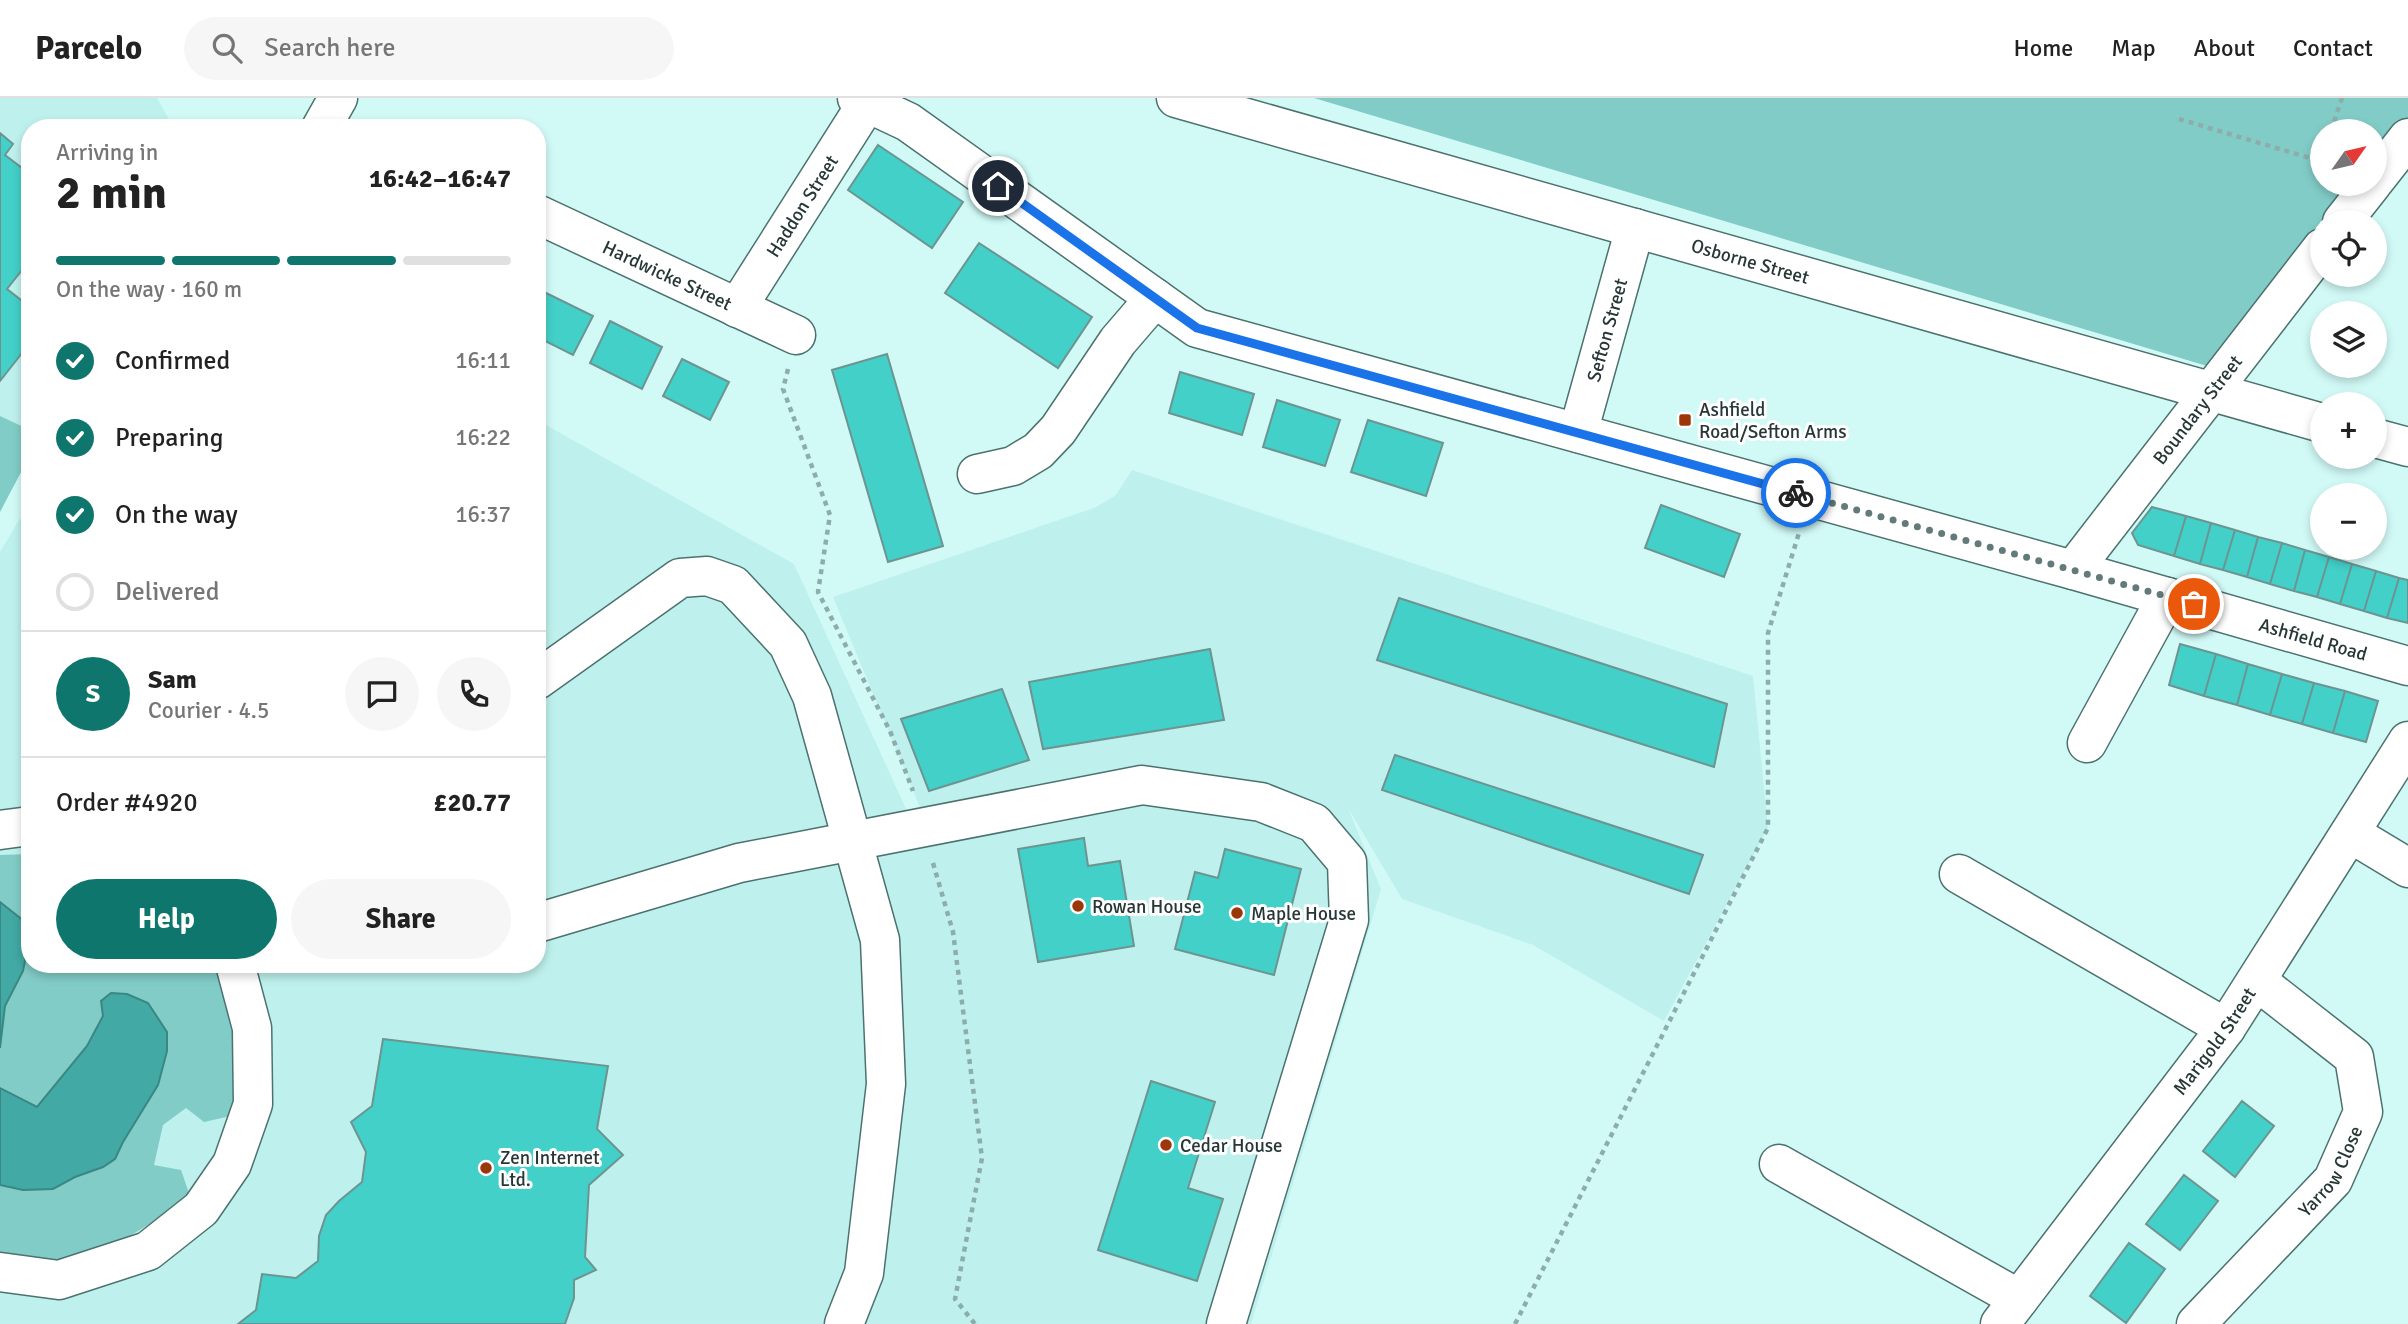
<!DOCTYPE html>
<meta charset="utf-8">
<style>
:root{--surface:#fff;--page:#f6f6f6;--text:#222;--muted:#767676;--line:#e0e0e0;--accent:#0f766e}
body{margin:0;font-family:Signika,sans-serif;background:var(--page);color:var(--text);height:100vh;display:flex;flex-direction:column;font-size:26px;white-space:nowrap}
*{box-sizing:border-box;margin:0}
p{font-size:23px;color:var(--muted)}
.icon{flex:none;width:38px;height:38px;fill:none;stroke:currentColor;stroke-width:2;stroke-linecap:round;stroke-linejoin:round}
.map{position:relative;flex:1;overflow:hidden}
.details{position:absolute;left:21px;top:21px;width:525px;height:854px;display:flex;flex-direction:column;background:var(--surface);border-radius:28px;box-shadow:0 4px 10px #0003}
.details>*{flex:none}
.needle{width:46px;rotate:56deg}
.buttons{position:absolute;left:2310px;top:21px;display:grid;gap:14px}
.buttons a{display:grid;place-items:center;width:77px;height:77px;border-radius:50%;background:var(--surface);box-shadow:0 4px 10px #0003;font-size:35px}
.pin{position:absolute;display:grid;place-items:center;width:60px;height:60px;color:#fff;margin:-30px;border:4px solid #fff;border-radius:50%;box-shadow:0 2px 7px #0007}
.courier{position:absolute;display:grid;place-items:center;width:70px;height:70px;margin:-35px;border:5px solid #1a73e8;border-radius:50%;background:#fff;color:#222;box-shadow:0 2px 9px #0007}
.overview em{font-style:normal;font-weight:700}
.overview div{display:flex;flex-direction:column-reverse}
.overview{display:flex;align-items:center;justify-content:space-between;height:119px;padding:0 35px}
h1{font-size:46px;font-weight:700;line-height:52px}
.bar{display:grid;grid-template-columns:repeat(4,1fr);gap:10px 7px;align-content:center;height:84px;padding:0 35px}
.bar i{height:9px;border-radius:5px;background:var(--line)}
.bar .current{background:var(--accent)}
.bar p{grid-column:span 4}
.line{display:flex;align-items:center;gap:18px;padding:0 35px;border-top:2px solid var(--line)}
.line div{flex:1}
.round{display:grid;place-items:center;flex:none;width:74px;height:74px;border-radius:37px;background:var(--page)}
ol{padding:0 35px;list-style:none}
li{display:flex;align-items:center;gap:21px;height:77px}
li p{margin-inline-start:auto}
li .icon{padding:7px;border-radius:50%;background:var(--accent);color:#fff;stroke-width:4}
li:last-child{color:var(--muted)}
li i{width:38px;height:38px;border:4px solid var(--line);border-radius:50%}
.primary-button{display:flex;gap:14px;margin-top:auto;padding:14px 35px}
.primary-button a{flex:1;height:80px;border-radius:42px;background:var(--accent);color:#fff;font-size:28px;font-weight:700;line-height:80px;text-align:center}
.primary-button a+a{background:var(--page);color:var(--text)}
header{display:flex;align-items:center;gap:42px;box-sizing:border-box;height:98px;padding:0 35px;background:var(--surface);border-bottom:2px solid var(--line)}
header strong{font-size:33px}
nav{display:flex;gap:38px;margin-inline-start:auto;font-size:24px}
.search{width:490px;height:63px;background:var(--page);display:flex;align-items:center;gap:18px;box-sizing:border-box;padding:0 24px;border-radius:38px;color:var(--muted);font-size:26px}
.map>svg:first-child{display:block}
.built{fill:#bef1ed}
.green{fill:#82ccc7}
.water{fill:#42a9a4;stroke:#3a8783;stroke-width:2}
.building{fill:#42d0c9;stroke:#6d9491;stroke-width:2}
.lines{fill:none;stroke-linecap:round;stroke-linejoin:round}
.minor-casing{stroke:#4c726f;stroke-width:41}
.path{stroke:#8dadaa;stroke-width:4.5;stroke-dasharray:5 5;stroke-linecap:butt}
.minor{stroke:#fff;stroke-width:38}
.done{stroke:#627b7a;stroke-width:7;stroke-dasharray:0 12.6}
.route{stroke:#1a73e8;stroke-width:9}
.poi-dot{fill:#9c370a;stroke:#fefefe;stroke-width:2.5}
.labels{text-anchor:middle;stroke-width:6;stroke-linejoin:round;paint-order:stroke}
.street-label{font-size:19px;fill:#273736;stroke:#fefefe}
.poi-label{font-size:19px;fill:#273736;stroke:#fefefe;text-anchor:start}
</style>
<header>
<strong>Parcelo</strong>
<div class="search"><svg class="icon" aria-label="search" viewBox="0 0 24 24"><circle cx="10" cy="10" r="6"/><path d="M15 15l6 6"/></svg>Search here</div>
<nav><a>Home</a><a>Map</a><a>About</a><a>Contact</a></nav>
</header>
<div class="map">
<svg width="2408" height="1226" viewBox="0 0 2408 1226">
<rect width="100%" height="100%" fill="#d1faf7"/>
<path class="built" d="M0,0H157L174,30H30V357L0,414Z
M537,322L794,466L908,715L921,712L833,499L1094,410L1116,397L1132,372L1753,578L1768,730L1664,923L1533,847L1402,801L1348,710L1381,791L1251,1226H0V454L30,404V866H537Z"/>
<path class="green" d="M1314,0H2408V27L2375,69V33H2322V86H2362L2332,124H2322V136L2217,271Z
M0,318L30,332V357L0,414Z
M30,756V866H217L239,954L235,1017L204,1024L186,1010L163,1027L154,1067L181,1072L191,1101L123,1142L57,1166L0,1160V757Z"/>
<path class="water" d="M0,804L24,823L27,853L23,873L5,908L0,950Z
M111,895L127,896L148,905L167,934V953L158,987L123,1044L115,1061L103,1069L75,1079L53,1091L23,1092L0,1087V990L37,1009L87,948L103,918L101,903Z"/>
<path class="building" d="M0,35L13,46L5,57L30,76V126L28,128L30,130V162L7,191L30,209V245L0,283Z
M878,47L963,104L932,150L848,92Z
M979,145L1092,219L1058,270L945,195Z
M542,193L593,218L573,257L537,239V202Z
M610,223L662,249L642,291L590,265Z
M887,256L943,448L888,464L832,272Z
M682,261L729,284L710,322L663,298Z
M1180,274L1254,296L1242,337L1169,315Z
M1277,302L1340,322L1325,368L1263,349Z
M1368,322L1443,345L1426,398L1351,374Z
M1661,407L1740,436L1724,479L1645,450Z
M2152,409L2186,418L2174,458L2138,447L2132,435Z
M2186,418L2211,425L2200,466L2174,458Z
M2211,425L2235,432L2223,472L2200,466Z
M2235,432L2258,439L2247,479L2223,472Z
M2258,439L2282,445L2270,486L2247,479Z
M2282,445L2305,452L2294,493L2270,486Z
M2305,452L2329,459L2317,499L2294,493Z
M2329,459L2352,466L2340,506L2317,499Z
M2352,466L2376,473L2364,513L2340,506Z
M2376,473L2399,480L2387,520L2364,513Z
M2399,480L2408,482V525L2387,520Z
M1399,500L1727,606L1714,669L1377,562Z
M2180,546L2216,556L2204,598L2169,587Z
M1210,551L1224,622L1043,651L1029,584Z
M2216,556L2248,566L2237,607L2204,598Z
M2248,566L2282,576L2270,617L2237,607Z
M2282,576L2314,585L2302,626L2270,617Z
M2314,585L2345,593L2333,635L2302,626Z
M1002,591L1029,662L929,693L901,621Z
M2345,593L2378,603L2366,644L2333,635Z
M1395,657L1703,757L1689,796L1382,692Z
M1084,740L1088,768L1120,763L1134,848L1038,864L1018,751Z
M1225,751L1301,771L1274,877L1175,851L1195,774L1218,780Z
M383,941L608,968L597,1031L623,1057L589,1087L585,1159L596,1172L574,1182V1200L565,1226H238L256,1212L262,1176L296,1180L318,1163L319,1138L326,1117L339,1103L362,1084L366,1054L351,1024L372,1008Z
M1151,983L1215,1004L1188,1090L1223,1101L1197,1183L1098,1152Z
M2242,1003L2274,1028L2235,1079L2203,1053Z
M2184,1077L2218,1103L2180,1152L2146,1126Z
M2129,1145L2165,1171L2126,1225L2090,1198Z"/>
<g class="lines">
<defs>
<g id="minor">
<path id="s1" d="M857,0L908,24L1197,230L2073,472L2408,568"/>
<path id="s2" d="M1176,0L2322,325"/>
<path d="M321,30L338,0"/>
<path d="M2375,82L2408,40"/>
<path id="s3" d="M537,116L796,237"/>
<path d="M2342,124L2372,86"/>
<path id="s4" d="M737,210L867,5"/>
<path id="s5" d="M1578,335L1635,130"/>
<path d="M2375,340L2408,349"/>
<path d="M977,376L1013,368L1038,353L1058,332L1118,243L1155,200"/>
<path id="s6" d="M2073,472L2322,150"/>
<path d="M537,582L680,480L707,478L733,487L788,546L812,598L880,842L886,986L864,1175L844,1226"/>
<path d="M2087,645L2167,499"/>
<path d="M0,732L30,728"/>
<path d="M2350,735L2408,770"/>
<path d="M1959,776L2226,930"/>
<path d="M537,825L739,765L1142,687L1261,704L1314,725L1347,764L1349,822L1226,1226"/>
<path d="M1779,1066L2019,1201"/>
<path d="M0,1174L59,1182L148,1153L201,1111L232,1066L253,1006L252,930L235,866"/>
<path id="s7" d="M2000,1226L2226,930L2408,643"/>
<path id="s8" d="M2196,1226L2333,1082L2363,1014L2354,959L2257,883"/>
</g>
</defs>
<use href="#minor" class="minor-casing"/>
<path class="path" d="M2179,21L2320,63
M2331,33L2342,0
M788,271L783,291L830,417L818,494L890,633L913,693
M933,765L953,834L982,1060L955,1201L975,1226
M1515,1226L1768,730V535L1799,435"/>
<use href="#minor" class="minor"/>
</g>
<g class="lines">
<path class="done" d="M1796,395L2194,506"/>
<path class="route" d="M998,88L1197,230L1796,395"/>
</g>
<g class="poi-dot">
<rect x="1678" y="315" width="14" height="14" rx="3.5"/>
<circle cx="1078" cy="808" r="7"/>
<circle cx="1237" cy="815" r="7"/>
<circle cx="1166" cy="1047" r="7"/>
<circle cx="486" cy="1070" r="7"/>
</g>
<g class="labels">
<g class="street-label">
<text dy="7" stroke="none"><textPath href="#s4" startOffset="121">Haddon Street</textPath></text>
<text dy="7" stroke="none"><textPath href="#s2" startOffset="597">Osborne Street</textPath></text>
<text dy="7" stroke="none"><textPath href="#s3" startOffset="144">Hardwicke Street</textPath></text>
<text dy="7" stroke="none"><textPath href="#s5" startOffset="107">Sefton Street</textPath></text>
<text dy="7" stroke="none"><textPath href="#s6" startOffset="203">Boundary Street</textPath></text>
<text dy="7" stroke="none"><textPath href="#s1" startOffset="1570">Ashfield Road</textPath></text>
<text dy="7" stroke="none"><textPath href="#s7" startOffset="355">Marigold Street</textPath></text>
<text dy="7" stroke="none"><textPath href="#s8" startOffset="205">Yarrow Close</textPath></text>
</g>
<g class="poi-label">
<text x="1699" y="318">Ashfield<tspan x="1699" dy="22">Road/Sefton Arms</tspan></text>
<text x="1092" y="815">Rowan House</text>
<text x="1251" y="822">Maple House</text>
<text x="1180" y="1054">Cedar House</text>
<text x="500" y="1066">Zen Internet<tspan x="500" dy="22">Ltd.</tspan></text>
</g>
</g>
</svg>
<div class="buttons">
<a><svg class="needle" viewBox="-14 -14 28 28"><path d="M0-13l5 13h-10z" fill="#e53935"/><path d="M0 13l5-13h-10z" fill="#767676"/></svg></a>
<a><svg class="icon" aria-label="locate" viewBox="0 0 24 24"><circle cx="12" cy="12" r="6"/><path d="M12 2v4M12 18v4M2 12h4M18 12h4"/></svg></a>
<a><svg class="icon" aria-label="layers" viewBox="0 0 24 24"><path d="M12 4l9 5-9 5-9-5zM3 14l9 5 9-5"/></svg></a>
<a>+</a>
<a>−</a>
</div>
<div class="pin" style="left:2194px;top:506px;background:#ea580c"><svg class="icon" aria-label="bag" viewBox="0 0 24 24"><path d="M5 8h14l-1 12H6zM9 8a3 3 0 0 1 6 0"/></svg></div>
<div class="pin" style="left:998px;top:88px;background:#1f2937"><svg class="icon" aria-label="home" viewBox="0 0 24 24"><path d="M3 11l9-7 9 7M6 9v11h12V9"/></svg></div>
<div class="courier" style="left:1796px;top:395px"><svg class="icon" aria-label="bike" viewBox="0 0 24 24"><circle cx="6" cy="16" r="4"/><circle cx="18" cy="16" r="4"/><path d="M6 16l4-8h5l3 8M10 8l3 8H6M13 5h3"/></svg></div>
<section class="details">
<div class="overview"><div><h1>2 min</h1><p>Arriving in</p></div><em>16:42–16:47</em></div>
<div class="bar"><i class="current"></i><i class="current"></i><i class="current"></i><i></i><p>On the way · 160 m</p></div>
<ol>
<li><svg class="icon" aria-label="check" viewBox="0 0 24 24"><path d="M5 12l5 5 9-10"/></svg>Confirmed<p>16:11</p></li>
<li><svg class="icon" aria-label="check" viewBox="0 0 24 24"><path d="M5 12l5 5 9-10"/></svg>Preparing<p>16:22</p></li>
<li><svg class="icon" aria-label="check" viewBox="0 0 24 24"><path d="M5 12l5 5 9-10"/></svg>On the way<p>16:37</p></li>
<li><i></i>Delivered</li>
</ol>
<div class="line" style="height:126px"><b class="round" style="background:var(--accent);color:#fff">S</b><div><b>Sam</b><p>Courier · 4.5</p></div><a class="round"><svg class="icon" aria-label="chat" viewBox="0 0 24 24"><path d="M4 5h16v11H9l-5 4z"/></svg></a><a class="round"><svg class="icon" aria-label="phone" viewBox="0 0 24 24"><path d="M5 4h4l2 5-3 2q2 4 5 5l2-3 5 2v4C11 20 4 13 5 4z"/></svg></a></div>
<div class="line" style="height:91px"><div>Order #4920</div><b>£20.77</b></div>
<div class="primary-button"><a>Help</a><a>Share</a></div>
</section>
</div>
